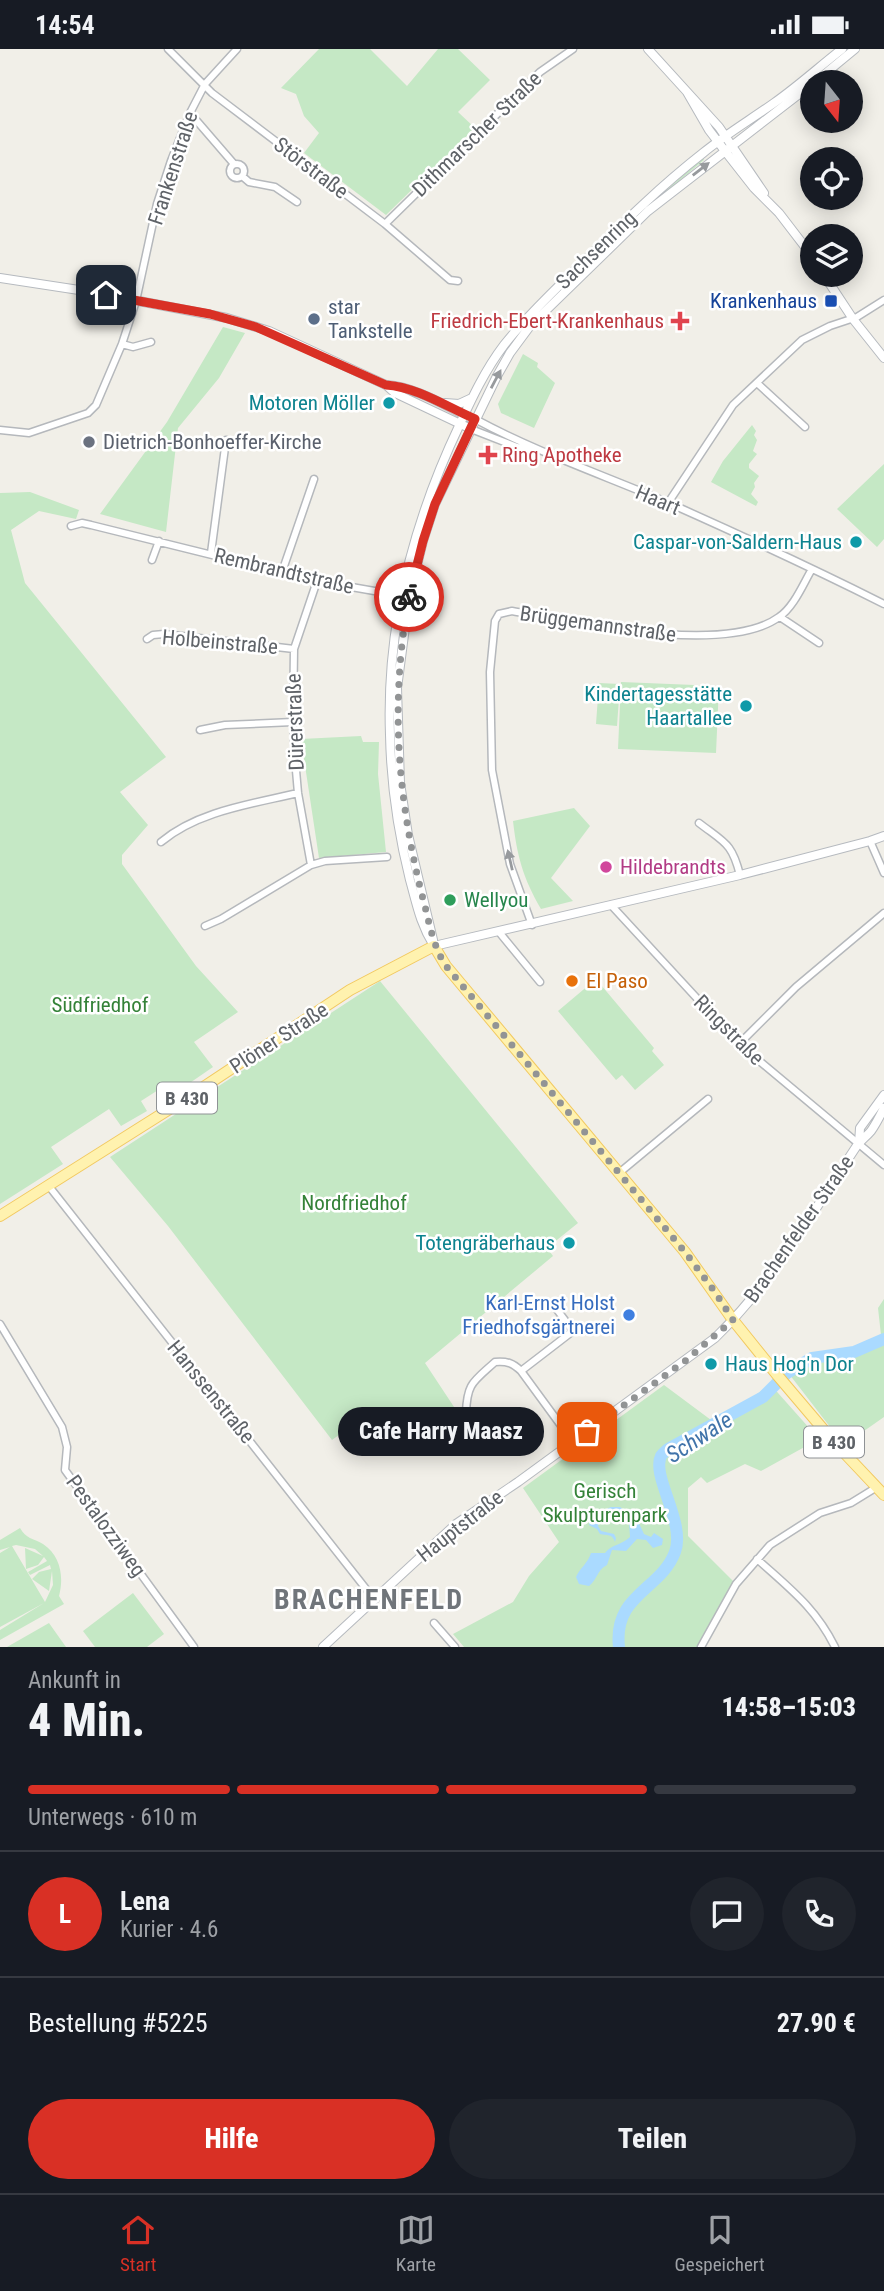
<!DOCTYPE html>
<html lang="de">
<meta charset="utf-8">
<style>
:root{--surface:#171b24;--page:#20242c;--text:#f1f3f6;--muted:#9ea1a6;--line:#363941;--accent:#d93025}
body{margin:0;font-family:"Roboto Condensed",sans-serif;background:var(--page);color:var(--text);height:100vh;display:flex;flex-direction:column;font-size:26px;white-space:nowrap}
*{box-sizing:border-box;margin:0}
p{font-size:23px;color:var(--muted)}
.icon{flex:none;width:38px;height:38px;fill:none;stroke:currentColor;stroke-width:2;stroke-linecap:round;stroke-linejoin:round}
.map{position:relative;height:1598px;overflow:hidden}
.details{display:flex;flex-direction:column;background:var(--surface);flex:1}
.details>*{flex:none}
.needle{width:46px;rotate:163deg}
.tools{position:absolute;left:800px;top:21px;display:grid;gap:14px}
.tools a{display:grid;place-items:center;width:63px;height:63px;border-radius:50%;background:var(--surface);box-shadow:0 4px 18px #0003;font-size:35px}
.pin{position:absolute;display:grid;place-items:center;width:60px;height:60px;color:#fff;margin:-30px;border-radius:14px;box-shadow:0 4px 10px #0006}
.courier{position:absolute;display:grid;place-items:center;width:70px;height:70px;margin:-35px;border:5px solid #d93025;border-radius:50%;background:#fff;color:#222;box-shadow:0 2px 9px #0007}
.bubble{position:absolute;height:49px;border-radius:24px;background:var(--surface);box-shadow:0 4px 18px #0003;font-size:23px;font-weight:800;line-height:49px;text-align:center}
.summary em{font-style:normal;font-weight:800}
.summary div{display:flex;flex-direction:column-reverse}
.summary{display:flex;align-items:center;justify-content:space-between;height:119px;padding:0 28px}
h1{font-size:46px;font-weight:800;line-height:52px}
.bar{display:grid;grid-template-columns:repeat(4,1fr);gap:10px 7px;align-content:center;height:84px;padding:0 28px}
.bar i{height:9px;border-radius:5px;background:var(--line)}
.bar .selected{background:var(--accent)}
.bar p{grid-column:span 4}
.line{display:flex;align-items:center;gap:18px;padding:0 28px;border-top:2px solid var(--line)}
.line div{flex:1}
.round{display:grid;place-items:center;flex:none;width:74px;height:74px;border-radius:37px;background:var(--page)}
.cta{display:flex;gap:14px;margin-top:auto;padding:14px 28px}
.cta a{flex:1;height:80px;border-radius:42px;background:var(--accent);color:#fff;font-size:28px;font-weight:800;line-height:80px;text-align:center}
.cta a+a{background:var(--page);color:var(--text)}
.status{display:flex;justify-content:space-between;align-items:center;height:49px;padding:0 35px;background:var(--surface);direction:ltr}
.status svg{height:19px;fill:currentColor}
.dock{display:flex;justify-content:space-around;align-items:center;height:98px;border-top:2px solid var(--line);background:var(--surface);font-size:19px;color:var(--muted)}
.dock a{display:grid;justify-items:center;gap:4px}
.dock .selected{color:var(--accent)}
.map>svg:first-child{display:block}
.green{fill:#c5e8c5;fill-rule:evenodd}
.water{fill:#aadaff}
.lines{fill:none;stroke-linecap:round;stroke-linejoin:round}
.river{stroke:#aadaff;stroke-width:12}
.street-casing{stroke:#b5b8bc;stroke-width:9}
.secondary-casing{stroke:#b6babf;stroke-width:10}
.primary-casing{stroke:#f2c960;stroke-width:12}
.street{stroke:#fff;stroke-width:6}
.secondary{stroke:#fff;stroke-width:8}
.primary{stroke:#fff2af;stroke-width:10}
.oneway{fill:#979a9d}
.done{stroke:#929495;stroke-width:7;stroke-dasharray:0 12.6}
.route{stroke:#d93025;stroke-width:9}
.transit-dot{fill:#1a4fb4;stroke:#fff;stroke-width:2.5}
.service-dot{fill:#5c6f8a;stroke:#fff;stroke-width:2.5}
.health-dot{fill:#e0444e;stroke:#fff;stroke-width:2.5}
.culture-dot{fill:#0f9aa8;stroke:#fff;stroke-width:2.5}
.worship-dot{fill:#6b7280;stroke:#fff;stroke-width:2.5}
.hotel-dot{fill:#d1479c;stroke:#fff;stroke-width:2.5}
.leisure-dot{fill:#2e9e5b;stroke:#fff;stroke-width:2.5}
.food-dot{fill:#e8710a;stroke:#fff;stroke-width:2.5}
.shop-dot{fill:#3f7fe0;stroke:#fff;stroke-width:2.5}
.labels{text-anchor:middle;stroke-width:5;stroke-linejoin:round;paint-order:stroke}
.shield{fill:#fff;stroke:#8f9295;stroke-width:2}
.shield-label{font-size:19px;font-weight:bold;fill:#5f6368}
.street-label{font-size:21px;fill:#5f6368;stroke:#fff}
.transit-label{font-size:21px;fill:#164399;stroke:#fff;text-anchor:end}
.service-label{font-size:21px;fill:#4e5e75;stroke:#fff;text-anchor:start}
.health-label{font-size:21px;fill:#be3a42;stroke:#fff;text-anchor:end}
.culture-label{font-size:21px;fill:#0d838f;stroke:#fff;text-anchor:end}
.worship-label{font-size:21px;fill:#5b616d;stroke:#fff;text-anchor:start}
.hotel-label{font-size:21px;fill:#b23c85;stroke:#fff;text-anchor:start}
.leisure-label{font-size:21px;fill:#27864d;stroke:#fff;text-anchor:start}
.food-label{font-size:21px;fill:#c56008;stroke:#fff;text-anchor:start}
.park-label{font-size:21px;fill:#348238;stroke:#fff}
.shop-label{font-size:21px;fill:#366cbe;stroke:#fff;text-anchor:end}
.water-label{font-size:23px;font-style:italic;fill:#4174aa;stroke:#fff}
.district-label{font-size:28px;font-weight:bold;letter-spacing:2px;fill:#70757a;stroke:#fff}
</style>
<div class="status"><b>14:54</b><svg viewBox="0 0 49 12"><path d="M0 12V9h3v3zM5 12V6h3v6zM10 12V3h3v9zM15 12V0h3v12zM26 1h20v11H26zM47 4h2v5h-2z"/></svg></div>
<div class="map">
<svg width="884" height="1598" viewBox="0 0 884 1598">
<rect width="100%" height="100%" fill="#f1efe8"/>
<path class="green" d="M319,0H370L407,37L438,0H458L490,31L458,63L475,79L386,166L304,104L319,84L304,67L296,45L281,39Z
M703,109L704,111L649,157L536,266L623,179Z
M223,278L245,284L219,329L178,379L166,483L100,465L167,373Z
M523,305L538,314L537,318L555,334L534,379L501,364L498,355Z
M752,376L756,382L754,386L757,391L753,402L757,405L749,415V419L759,427L754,434L755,438L751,445L758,453L756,457L711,433L723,412Z
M884,415V490L877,498L837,460Z
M30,443L79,461L76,470L39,462L11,481L25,534L166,708L120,743L148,776L122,806V815L196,917L238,963L194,993L213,1018L181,1040L178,1035L168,1038L166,1036L141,1052L147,1062L121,1077L109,1060L51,1098L63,1115L0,1155V444Z
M621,633L719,637L716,704L618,700Z
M599,634L620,635L617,677L596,675Z
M361,687L363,693H379L378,725L386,803L319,809L301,690Z
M574,759L590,777L551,829L573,852L541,860C523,829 517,807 513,772Z
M596,930L654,999L652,1002L664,1016L635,1041L622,1026L616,1031L558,962Z
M380,932L578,1174L547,1199L553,1207L425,1314L460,1367L407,1404L376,1359L332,1391L168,1177L110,1108Z
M884,1250V1368L844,1396L786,1321L815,1305L855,1301L881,1286L878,1259Z
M770,1335L819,1390L761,1422L745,1415L707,1434L701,1428L688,1439V1487L736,1535L701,1598H464L453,1585L513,1553L529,1527L559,1493L523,1439L664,1336L711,1371L752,1349Z
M20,1479C26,1490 33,1489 43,1495C61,1507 64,1528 59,1547L64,1555L0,1591V1581L44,1554L0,1578V1504L10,1498L0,1501V1491ZM16,1496L35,1500L43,1507L25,1499L26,1520L38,1516L44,1508L47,1512L28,1523L30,1526L50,1516L51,1520L39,1523L32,1530L49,1542L52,1522L53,1536L45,1553L12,1497Z
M133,1544L164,1585L147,1598H95L83,1582Z
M49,1574L66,1598H7Z"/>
<path class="water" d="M611,1458H620L624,1461L623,1469L626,1471L621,1470L619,1461C608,1458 600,1467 598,1477L601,1482L614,1485L616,1489L615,1493C612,1484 607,1487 600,1485L597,1480L589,1476L593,1466Z
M634,1468L637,1470L644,1485L651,1488L654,1484L663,1490L662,1496L653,1499L646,1491L637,1490L626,1502L612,1501L607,1516C596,1522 598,1530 589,1537L579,1535L576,1528C580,1519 588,1514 591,1504H605C612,1495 622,1496 630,1488L629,1472Z"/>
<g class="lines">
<path class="river" d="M619,1598C613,1545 661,1541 675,1503C686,1474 651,1427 661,1407C662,1405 667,1401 668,1400L763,1348L787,1324L812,1309L854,1303L884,1290"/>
<defs>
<path id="street" d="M168,0L212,44L385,175L450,231L458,232
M190,64L234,115
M230 122a7 7 0 1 1 14 0a7 7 0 1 1-14 0Z
M242,127L249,133L275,138L297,153
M385,175L540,23L573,0
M122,295L133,298L151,293
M757,334L805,378
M475,370C538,404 606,427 671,455C743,487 814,520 884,555
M471,380L517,398L535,402
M0,381L29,384L88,364L96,356L122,295L136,252L157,155L171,112L190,64L205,35L237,0
M668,454L733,356L802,291L830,277L857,268L884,251
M71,477L82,474L91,476L317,532L403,547
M211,504L226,391
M152,511L159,492
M282,523L314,430
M780,568L819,594
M147,590L153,586L164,585L294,600
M200,681L225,676L293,673
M699,774C725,794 732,794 740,826
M870,792L884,824
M161,793C198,762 252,755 298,744
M311,816L298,744L295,710L293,673L294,600L317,532
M611,856L739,995L884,1116
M532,876L510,815L492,721L490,623L495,572L499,565L512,562C574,573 726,607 779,568C794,558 803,535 812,520
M205,877L221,870L311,816L325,812L387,808
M499,883L540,933
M739,995L796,938L884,864
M619,1124L708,1050
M48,1136L374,1550
M0,1275L62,1378L67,1398L65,1421L194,1598
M521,1322L573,1282L555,1258
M466,1364C467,1334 473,1333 495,1313C507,1312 513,1314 521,1322L573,1393
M757,1510C789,1539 815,1558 835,1598
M434,1574L455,1598
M701,1598L736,1535L770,1496L820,1464L851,1454L877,1438"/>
<path id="secondary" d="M648,0L719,78L764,144
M815,33L855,0
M687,43L709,81L725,102L754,139L779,164L812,207
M824,226L853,270L884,309
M0,229L92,243L227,269L269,282L386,336L395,344L471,380
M387,336C415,338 444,356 469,368
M445,354L459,355L472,349
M433,891L408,786L400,734L397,639L409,548L423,492L435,455L497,327L510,304L530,277L648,162L812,35
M434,897C420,874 417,856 410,831C398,783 391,736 390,686C386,578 413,474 459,377C472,349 485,321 504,296C525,269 550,246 575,221C616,181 657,140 703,104C725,86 750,71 774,54C797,38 819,18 842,0
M434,897L740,826L870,792L884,787
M859,1094L860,1079L884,1046
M323,1598L456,1475L518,1433L715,1289C772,1234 813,1163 856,1098C860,1092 866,1088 871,1082C876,1075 880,1067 884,1059"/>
<path id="primary" d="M0,1167L187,1049L350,941L434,897L446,917L685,1203L733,1271L778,1327L834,1393L884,1446"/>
</defs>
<use href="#street" class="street-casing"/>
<use href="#secondary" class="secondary-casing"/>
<use href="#primary" class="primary-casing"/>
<use href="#street" class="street"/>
<use href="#secondary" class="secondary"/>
<use href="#primary" class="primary"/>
</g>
<defs><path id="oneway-solid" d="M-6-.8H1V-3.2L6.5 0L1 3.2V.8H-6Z" transform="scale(1.75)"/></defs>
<g class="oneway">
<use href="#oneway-solid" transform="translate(701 120) rotate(-38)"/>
<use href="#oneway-solid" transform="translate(496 330) rotate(-62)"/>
<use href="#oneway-solid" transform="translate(510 811) rotate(-103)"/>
</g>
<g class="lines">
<path class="done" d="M409,548C390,651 397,746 422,846C429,871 432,896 446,917L685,1203L715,1243L733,1271L685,1312L587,1383"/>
<path class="route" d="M106,246L210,265L256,278L386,336C417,338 447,358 475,370L435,455L423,492L409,548"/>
</g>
<rect class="transit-dot" x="824" y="245" width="14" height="14" rx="3.5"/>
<circle class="service-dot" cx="314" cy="270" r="7"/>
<g class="health-dot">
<path d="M676.5 261.5h7v7h7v7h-7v7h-7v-7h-7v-7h7z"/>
<path d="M484.5 395.5h7v7h7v7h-7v7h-7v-7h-7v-7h7z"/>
</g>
<g class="culture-dot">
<circle cx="389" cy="354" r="7"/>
<circle cx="856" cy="493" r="7"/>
<circle cx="746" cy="657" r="7"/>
<circle cx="569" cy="1194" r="7"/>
<circle cx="711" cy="1315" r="7"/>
</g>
<circle class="worship-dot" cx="89" cy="393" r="7"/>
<circle class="hotel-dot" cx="606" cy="818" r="7"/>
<circle class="leisure-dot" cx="450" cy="851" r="7"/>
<circle class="food-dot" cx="572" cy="932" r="7"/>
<circle class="shop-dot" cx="629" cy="1266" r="7"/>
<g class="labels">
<g class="shield">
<rect x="157" y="1033.5" width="60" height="31" rx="5"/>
<rect x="804" y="1377.5" width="60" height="31" rx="5"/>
</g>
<g class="shield-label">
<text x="187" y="1056">B 430</text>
<text x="834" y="1400">B 430</text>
</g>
<g class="street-label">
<text transform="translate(477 85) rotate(-44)" y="7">Dithmarscher Straße</text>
<text transform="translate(173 119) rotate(-72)" y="7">Frankenstraße</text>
<text transform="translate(311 119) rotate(37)" y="7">Störstraße</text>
<text transform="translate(596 201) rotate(-44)" y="7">Sachsenring</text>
<text transform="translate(658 451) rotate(23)" y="7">Haart</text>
<text transform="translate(284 522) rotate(13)" y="7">Rembrandtstraße</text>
<text transform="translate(598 575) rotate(8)" y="7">Brüggemannstraße</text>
<text transform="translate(220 593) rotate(5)" y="7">Holbeinstraße</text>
<text transform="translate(295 673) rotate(-92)" y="7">Dürerstraße</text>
<text transform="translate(729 981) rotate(45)" y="7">Ringstraße</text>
<text transform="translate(279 989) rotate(-33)" y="7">Plöner Straße</text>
<text transform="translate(799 1180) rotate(-55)" y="7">Brachenfelder Straße</text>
<text transform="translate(211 1343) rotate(51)" y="7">Hanssenstraße</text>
<text transform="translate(106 1477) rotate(54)" y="7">Pestalozziweg</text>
<text transform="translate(460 1477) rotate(-38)" y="7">Hauptstraße</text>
</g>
<g class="transit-label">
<text x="817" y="259">Krankenhaus</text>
</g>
<g class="service-label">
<text x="328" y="265">star<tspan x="328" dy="24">Tankstelle</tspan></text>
</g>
<g class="health-label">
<text x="664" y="279">Friedrich-Ebert-Krankenhaus</text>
<text x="502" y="413" text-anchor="start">Ring Apotheke</text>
</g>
<g class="culture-label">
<text x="375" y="361">Motoren Möller</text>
<text x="842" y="500">Caspar-von-Saldern-Haus</text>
<text x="732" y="652">Kindertagesstätte<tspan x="732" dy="24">Haartallee</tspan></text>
<text x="555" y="1201">Totengräberhaus</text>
<text x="725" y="1322" text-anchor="start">Haus Hog'n Dor</text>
</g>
<g class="worship-label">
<text x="103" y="400">Dietrich-Bonhoeffer-Kirche</text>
</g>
<g class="hotel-label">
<text x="620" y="825">Hildebrandts</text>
</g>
<g class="leisure-label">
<text x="464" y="858">Wellyou</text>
</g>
<g class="food-label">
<text x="586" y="939">El Paso</text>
</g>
<g class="park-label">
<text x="100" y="963">Südfriedhof</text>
<text x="354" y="1161">Nordfriedhof</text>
<text x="605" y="1449">Gerisch<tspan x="605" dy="24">Skulpturenpark</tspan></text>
</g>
<g class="shop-label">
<text x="615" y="1261">Karl-Ernst Holst<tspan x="615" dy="24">Friedhofsgärtnerei</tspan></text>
</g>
<g class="water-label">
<text transform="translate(699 1388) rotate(-33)" y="8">Schwale</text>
</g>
<g class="district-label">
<text x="369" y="1560">BRACHENFELD</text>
</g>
</g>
</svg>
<div class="tools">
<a><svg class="needle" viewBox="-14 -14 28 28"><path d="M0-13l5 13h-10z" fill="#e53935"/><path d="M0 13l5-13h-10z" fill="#9ea1a6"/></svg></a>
<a><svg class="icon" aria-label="locate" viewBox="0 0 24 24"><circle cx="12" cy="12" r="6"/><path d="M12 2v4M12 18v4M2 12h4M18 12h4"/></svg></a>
<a><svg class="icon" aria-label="layers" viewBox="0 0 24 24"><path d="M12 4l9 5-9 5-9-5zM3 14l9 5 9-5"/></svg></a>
</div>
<div class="pin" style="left:587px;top:1383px;background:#ea580c"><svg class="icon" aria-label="bag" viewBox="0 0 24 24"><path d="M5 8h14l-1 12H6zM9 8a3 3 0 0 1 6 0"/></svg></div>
<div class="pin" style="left:106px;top:246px;background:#1f2937"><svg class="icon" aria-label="home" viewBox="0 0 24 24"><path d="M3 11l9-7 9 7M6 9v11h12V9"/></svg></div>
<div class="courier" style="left:409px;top:548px"><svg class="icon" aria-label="bike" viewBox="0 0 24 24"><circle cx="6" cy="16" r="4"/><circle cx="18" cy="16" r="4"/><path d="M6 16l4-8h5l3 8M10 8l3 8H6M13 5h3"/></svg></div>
<div class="bubble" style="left:338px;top:1358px;width:206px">Cafe Harry Maasz</div>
</div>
<section class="details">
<div class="summary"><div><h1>4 Min.</h1><p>Ankunft in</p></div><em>14:58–15:03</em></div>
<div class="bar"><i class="selected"></i><i class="selected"></i><i class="selected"></i><i></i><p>Unterwegs · 610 m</p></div>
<div class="line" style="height:126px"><b class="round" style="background:var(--accent);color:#fff">L</b><div><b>Lena</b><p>Kurier · 4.6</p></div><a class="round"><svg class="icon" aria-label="chat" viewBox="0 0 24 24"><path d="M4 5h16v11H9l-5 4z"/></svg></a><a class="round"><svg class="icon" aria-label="phone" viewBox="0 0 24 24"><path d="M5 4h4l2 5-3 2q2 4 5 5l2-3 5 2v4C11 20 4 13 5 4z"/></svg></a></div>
<div class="line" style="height:91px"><div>Bestellung #5225</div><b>27.90 €</b></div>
<div class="cta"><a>Hilfe</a><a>Teilen</a></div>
</section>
<nav class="dock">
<a class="selected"><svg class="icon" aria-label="home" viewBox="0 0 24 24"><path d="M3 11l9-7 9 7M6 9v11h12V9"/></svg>Start</a>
<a><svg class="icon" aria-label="map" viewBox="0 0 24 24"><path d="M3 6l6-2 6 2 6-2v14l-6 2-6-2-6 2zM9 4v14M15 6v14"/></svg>Karte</a>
<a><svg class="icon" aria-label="saved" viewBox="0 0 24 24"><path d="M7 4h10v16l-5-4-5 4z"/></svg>Gespeichert</a>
</nav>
